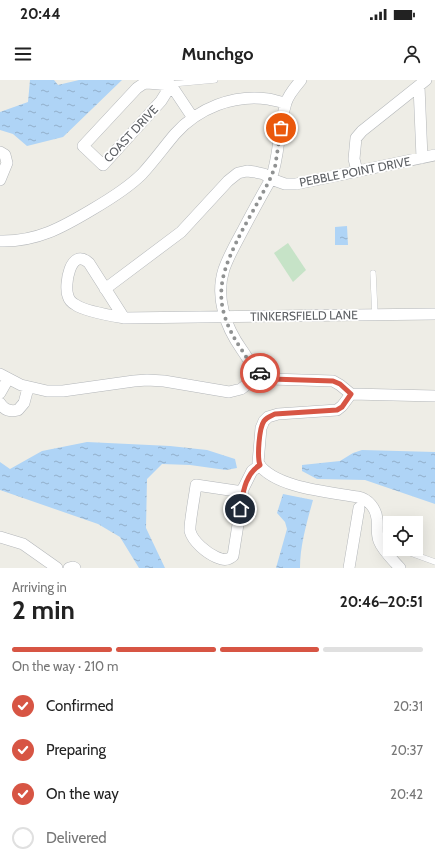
<!DOCTYPE html>
<meta charset="utf-8">
<style>
:root{--surface:#fff;--page:#f6f6f6;--text:#222;--muted:#767676;--line:#e0e0e0;--accent:#d75544}
body{margin:0;font-family:Cabin,sans-serif;background:var(--page);color:var(--text);height:100vh;display:flex;flex-direction:column;font-size:15px;white-space:nowrap}
*{box-sizing:border-box;margin:0}
p{font-size:13px;color:var(--muted)}
.icon{flex:none;width:22px;height:22px;fill:none;stroke:currentColor;stroke-width:2;stroke-linecap:round;stroke-linejoin:round}
.map{position:relative;height:488px;overflow:hidden}
.drawer{display:flex;flex-direction:column;background:var(--surface);flex:1}
.drawer>*{flex:none}
.fabs{position:absolute;left:383px;top:436px;display:grid;gap:8px}
.fabs a{display:grid;place-items:center;width:40px;height:40px;border-radius:0px;background:var(--surface);box-shadow:0 4px 16px #0002;font-size:20px}
.pin{position:absolute;display:grid;place-items:center;width:34px;height:34px;color:#fff;margin:-17px;border:2px solid #fff;border-radius:50%;box-shadow:0 1px 4px #0007}
.courier{position:absolute;display:grid;place-items:center;width:40px;height:40px;margin:-20px;border:3px solid #d75544;border-radius:50%;background:#fff;color:#222;box-shadow:0 1px 5px #0007}
.overview em{font-style:normal;font-weight:700}
.overview div{display:flex;flex-direction:column-reverse}
.overview{display:flex;align-items:center;justify-content:space-between;height:68px;padding:0 12px}
h1{font-size:26px;font-weight:700;line-height:30px}
.bar{display:grid;grid-template-columns:repeat(4,1fr);gap:6px 4px;align-content:center;height:48px;padding:0 12px}
.bar i{height:5px;border-radius:3px;background:var(--line)}
.bar .current{background:var(--accent)}
.bar p{grid-column:span 4}
ol{padding:0 12px;list-style:none}
li{display:flex;align-items:center;gap:12px;height:44px}
li p{margin-inline-start:auto}
li .icon{padding:4px;border-radius:50%;background:var(--accent);color:#fff;stroke-width:4}
li:last-child{color:var(--muted)}
li i{width:22px;height:22px;border:2px solid var(--line);border-radius:50%}
.status{display:flex;justify-content:space-between;align-items:center;height:28px;padding:0 20px;background:var(--surface);direction:ltr}
.status svg{height:11px;fill:currentColor}
header{display:flex;justify-content:space-between;align-items:center;height:52px;padding:0 12px;background:var(--surface);font-size:18px;font-weight:700}
.map>svg:first-child{display:block}
.green{fill:#c6e3c7}
.water{fill:url(#water-ripples)}
.lines{fill:none;stroke-linecap:round;stroke-linejoin:round}
.lane-casing{stroke:#b3b6b9;stroke-width:6}
.street-casing{stroke:#b3b6b9;stroke-width:12}
.lane{stroke:#fff;stroke-width:5.5}
.street{stroke:#fff;stroke-width:11}
.done{stroke:#909292;stroke-width:4;stroke-dasharray:0 7.2}
.route{stroke:#d75544;stroke-width:5}
.labels{text-anchor:middle;stroke-width:3.5;stroke-linejoin:round;paint-order:stroke}
.street-label{font-size:12px;fill:#5e6165;stroke:#fff}
</style>
<div class="status"><b>20:44</b><svg viewBox="0 0 49 12"><path d="M0 12V9h3v3zM5 12V6h3v6zM10 12V3h3v9zM15 12V0h3v12zM26 1h20v11H26zM47 4h2v5h-2z"/></svg></div>
<header><svg class="icon" aria-label="menu" viewBox="0 0 24 24"><path d="M4 6h16M4 12h16M4 18h16"/></svg>Munchgo<svg class="icon" aria-label="person" viewBox="0 0 24 24"><circle cx="12" cy="8" r="4"/><path d="M4 21q1-7 8-7t8 7"/></svg></header>
<div class="map">
<svg width="435" height="488" viewBox="0 0 435 488">
<defs>
<pattern id="water-ripples" width="26" height="14" patternUnits="userSpaceOnUse"><rect width="26" height="14" fill="#afd4f6"/><path d="M2 4q2-2 4 0t4 0M15 11q2-2 4 0t4 0" fill="none" stroke="#92afcb"/></pattern>
</defs>
<rect width="100%" height="100%" fill="#eeede6"/>
<path class="green" d="M288,163L306,190L293,202L274,173Z"/>
<path class="water" d="M30,0H54L58,5L79,0H122L63,57L27,66L13,54L0,50V32L28,22Z
M347,146L348,165H335V147Z
M87,362L170,366L207,370L235,379L237,388L226,390L190,385L162,384L147,399L146,448L165,488H139L120,457L98,444L0,410V382L10,389L42,371Z
M362,370L435,372V424L365,400L317,399L302,391V385L340,381L353,373Z
M283,414L313,420C307,442 300,465 300,488H276L287,449L285,442L277,433Z"/>
<g class="lines">
<defs>
<path id="lane" d="M171,4L215,0
M373,193L375,235
M396,469L402,470L435,482"/>
<path id="street" d="M301,0C296,6 288,15 286,23C278,48 280,74 271,99C261,116 252,133 243,150C236,163 229,175 224,189C215,217 225,246 242,270C250,281 256,296 271,299L333,301L340,305L351,314
M147,3L171,5L161,21L103,85L83,66L137,8L143,4Z
M171,5L193,38
M419,6L422,78
M0,72L5,75L7,83L0,100
M357,91L354,79L356,58L362,51L426,0
M0,161C37,162 63,147 93,129C110,119 128,108 142,94C154,81 164,67 175,54C198,28 234,14 268,19C274,20 280,22 286,23
M105,209L181,152L228,101L238,93L247,91L255,92L264,94L271,99L285,104H296L435,75
M124,238L89,183C70,166 64,206 68,216C69,220 72,223 76,225C84,231 113,236 124,238L435,234
M0,294L21,305L47,311H63L134,301L147,300L164,301L229,312L241,309L245,306L258,292
M0,313L8,299
M351,314L342,326L337,330L278,334L268,337L264,341L261,348L258,383C274,408 330,412 358,417C368,419 376,428 377,439C378,446 376,453 379,461C383,471 392,479 400,488
M351,314L435,316
M0,323C4,330 10,332 18,330L24,323L28,308
M243,412L196,405C195,414 189,445 190,451C193,462 207,473 216,477C223,480 227,481 233,476L243,413V409L252,391L260,385
M0,457L23,464L57,488
M69,488L73,487L75,488
M349,488L359,428"/>
</defs>
<use href="#lane" class="lane-casing"/>
<use href="#street" class="street-casing"/>
<use href="#lane" class="lane"/>
<use href="#street" class="street"/>
</g>
<g class="lines">
<path class="done" d="M260,293C252,288 242,270 236,261C210,217 222,190 244,147C253,131 262,115 270,99L275,87L281,48"/>
<path class="route" d="M240,429C243,413 245,394 260,385C257,377 259,348 264,341C267,337 271,336 275,334L337,330L342,327L351,314L340,304L333,301L271,299L260,293"/>
</g>
<g class="labels">
<g class="street-label">
<text transform="translate(131 54) rotate(-47)" y="4">COAST DRIVE</text>
<text transform="translate(355 92) rotate(-11)" y="4">PEBBLE POINT DRIVE</text>
<text transform="translate(304 236) rotate(-1)" y="4">TINKERSFIELD LANE</text>
</g>
</g>
</svg>
<div class="fabs">
<a><svg class="icon" aria-label="locate" viewBox="0 0 24 24"><circle cx="12" cy="12" r="6"/><path d="M12 2v4M12 18v4M2 12h4M18 12h4"/></svg></a>
</div>
<div class="pin" style="left:281px;top:48px;background:#ea580c"><svg class="icon" aria-label="bag" viewBox="0 0 24 24"><path d="M5 8h14l-1 12H6zM9 8a3 3 0 0 1 6 0"/></svg></div>
<div class="pin" style="left:240px;top:429px;background:#1f2937"><svg class="icon" aria-label="home" viewBox="0 0 24 24"><path d="M3 11l9-7 9 7M6 9v11h12V9"/></svg></div>
<div class="courier" style="left:260px;top:293px"><svg class="icon" aria-label="car" viewBox="0 0 24 24"><path d="M5 17H2v-5l4-1 3-4h7l3 4 3 1v5h-3M9 17h6M6 11h13"/><circle cx="7" cy="17" r="2"/><circle cx="17" cy="17" r="2"/></svg></div>
</div>
<section class="drawer">
<div class="overview"><div><h1>2 min</h1><p>Arriving in</p></div><em>20:46–20:51</em></div>
<div class="bar"><i class="current"></i><i class="current"></i><i class="current"></i><i></i><p>On the way · 210 m</p></div>
<ol>
<li><svg class="icon" aria-label="check" viewBox="0 0 24 24"><path d="M5 12l5 5 9-10"/></svg>Confirmed<p>20:31</p></li>
<li><svg class="icon" aria-label="check" viewBox="0 0 24 24"><path d="M5 12l5 5 9-10"/></svg>Preparing<p>20:37</p></li>
<li><svg class="icon" aria-label="check" viewBox="0 0 24 24"><path d="M5 12l5 5 9-10"/></svg>On the way<p>20:42</p></li>
<li><i></i>Delivered</li>
</ol>
</section>
